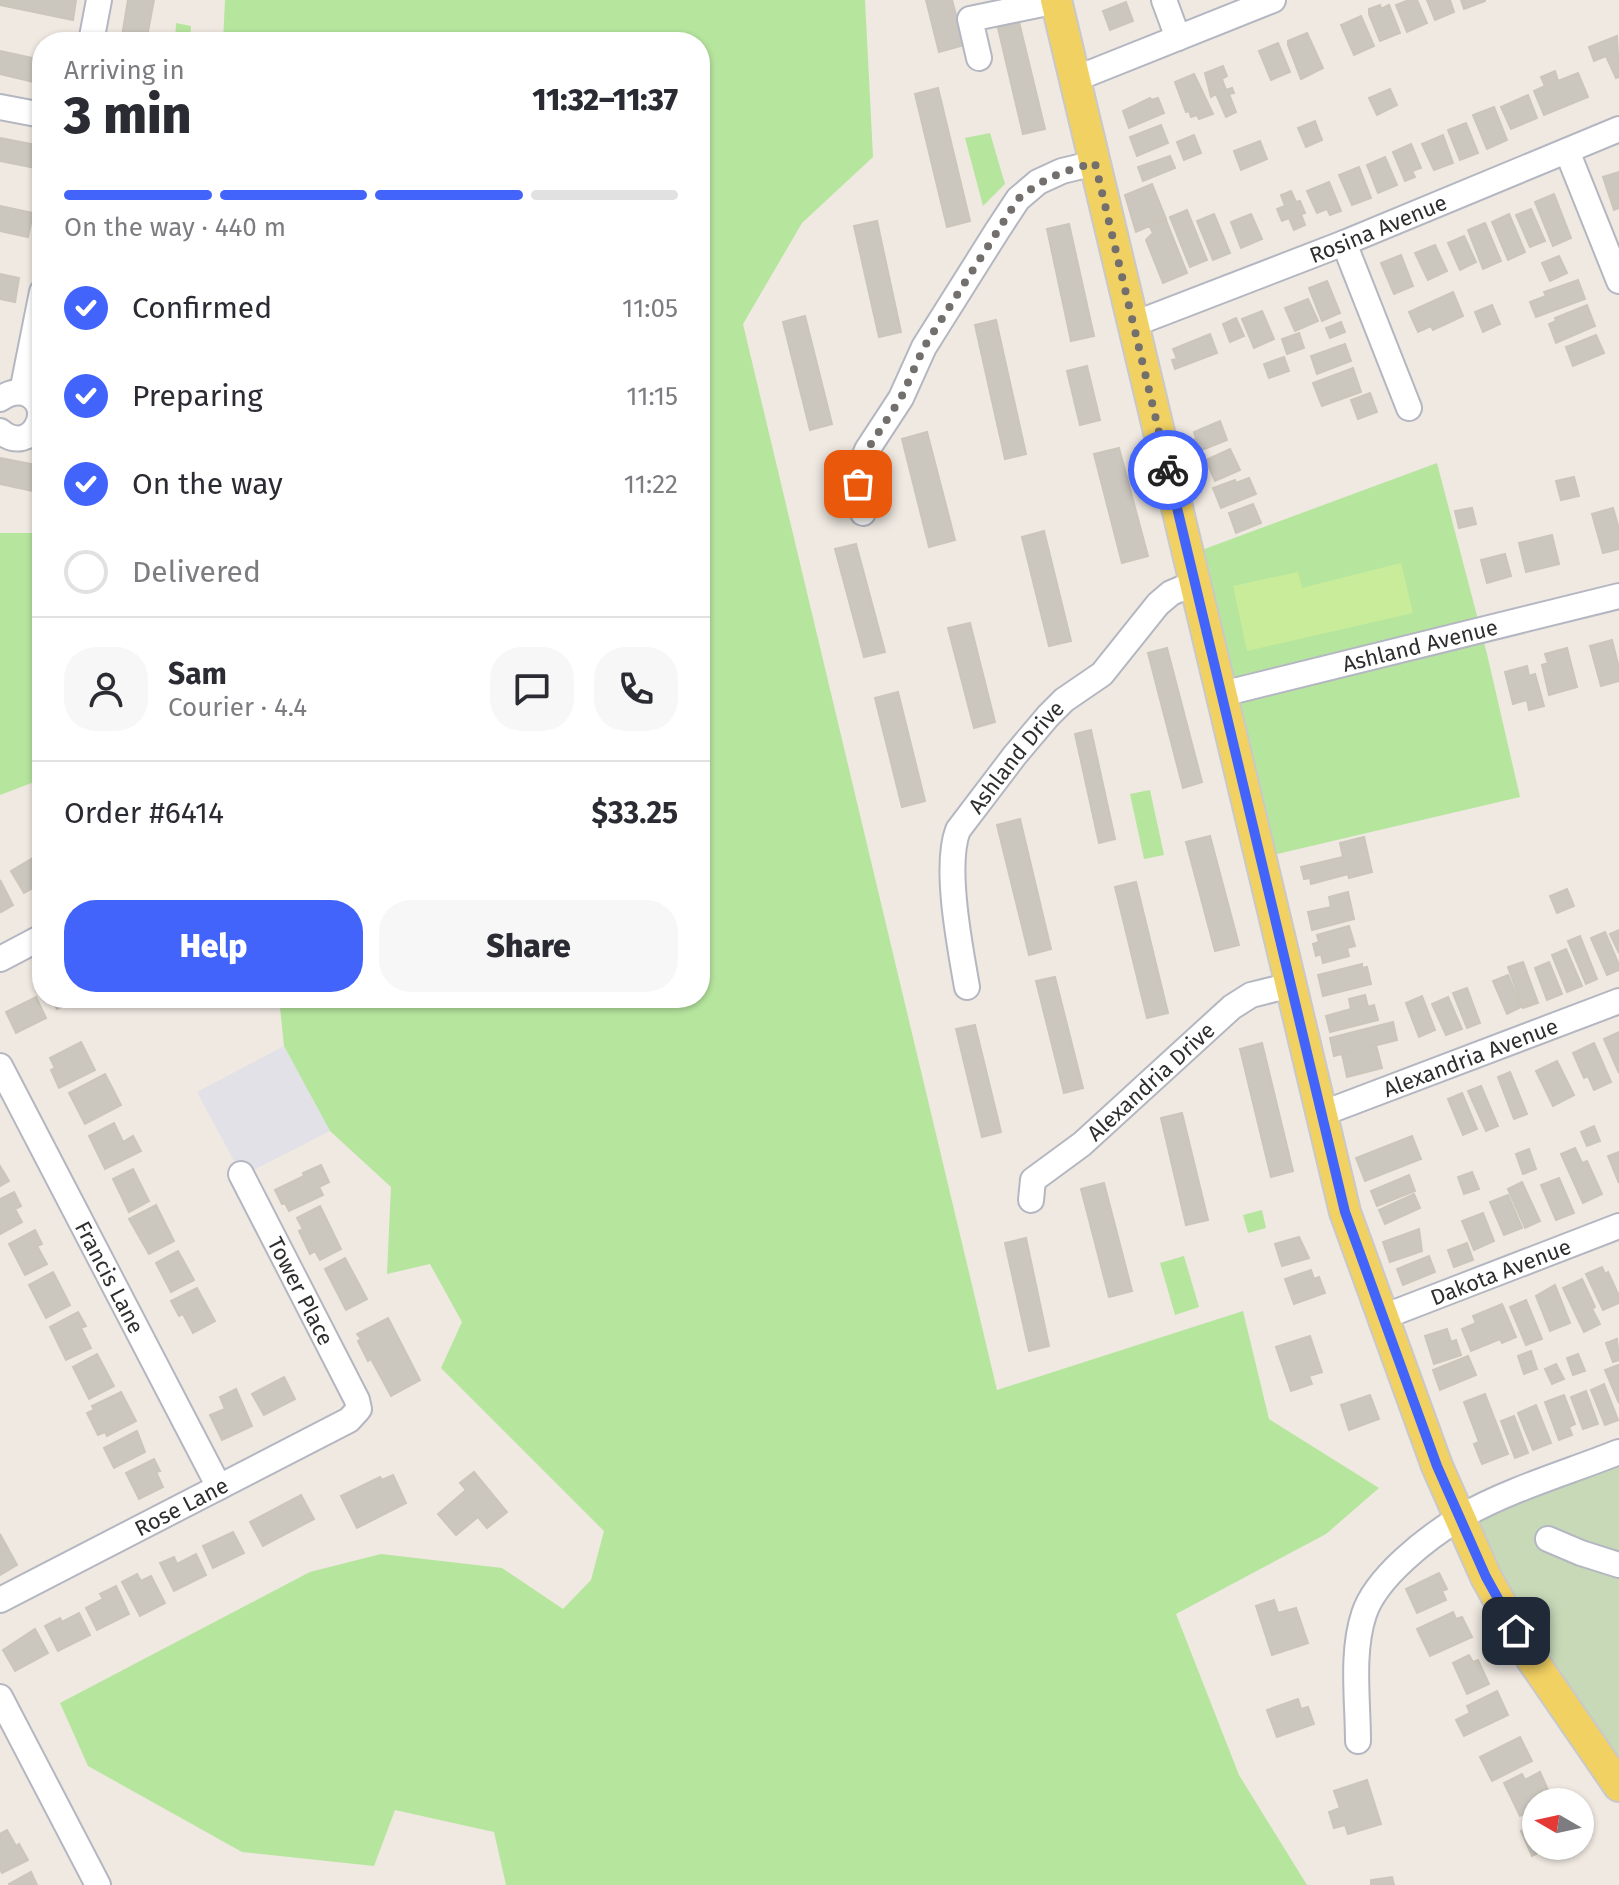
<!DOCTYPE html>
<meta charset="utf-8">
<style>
:root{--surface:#fff;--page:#f7f7f7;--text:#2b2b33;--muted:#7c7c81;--line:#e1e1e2;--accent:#4264fb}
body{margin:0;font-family:"Fira Sans",sans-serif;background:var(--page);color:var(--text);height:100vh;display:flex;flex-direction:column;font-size:30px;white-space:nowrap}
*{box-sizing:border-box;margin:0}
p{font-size:26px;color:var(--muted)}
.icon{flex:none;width:44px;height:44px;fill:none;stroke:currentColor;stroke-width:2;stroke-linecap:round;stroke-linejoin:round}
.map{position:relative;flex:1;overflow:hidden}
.panel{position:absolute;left:32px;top:32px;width:678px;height:976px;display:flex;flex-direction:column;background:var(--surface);border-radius:32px;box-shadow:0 2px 6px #0004}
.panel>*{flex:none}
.needle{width:52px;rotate:279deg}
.fabs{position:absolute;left:1522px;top:1788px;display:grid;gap:16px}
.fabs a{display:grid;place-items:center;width:72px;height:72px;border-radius:50%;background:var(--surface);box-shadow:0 2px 6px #0004;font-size:40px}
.pin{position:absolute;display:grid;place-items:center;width:68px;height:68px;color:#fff;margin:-34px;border-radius:16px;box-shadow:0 4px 12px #0006}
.courier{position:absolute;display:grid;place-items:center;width:80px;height:80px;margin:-40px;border:6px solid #4264fb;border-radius:50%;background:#fff;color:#222;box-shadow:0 2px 10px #0007}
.headline em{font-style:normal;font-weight:800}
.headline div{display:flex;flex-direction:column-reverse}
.headline{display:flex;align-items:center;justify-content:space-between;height:136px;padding:0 32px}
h1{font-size:52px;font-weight:800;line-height:60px}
.bar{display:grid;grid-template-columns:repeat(4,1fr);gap:12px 8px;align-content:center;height:96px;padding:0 32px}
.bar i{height:10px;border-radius:6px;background:var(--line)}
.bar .on{background:var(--accent)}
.bar p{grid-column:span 4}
.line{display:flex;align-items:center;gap:20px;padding:0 32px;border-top:2px solid var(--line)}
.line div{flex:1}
.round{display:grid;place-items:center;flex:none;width:84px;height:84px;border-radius:32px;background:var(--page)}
ol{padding:0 32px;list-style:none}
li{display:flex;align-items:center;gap:24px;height:88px}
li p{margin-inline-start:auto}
li .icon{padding:8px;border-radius:50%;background:var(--accent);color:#fff;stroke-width:4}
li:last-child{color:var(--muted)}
li i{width:44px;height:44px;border:4px solid var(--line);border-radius:50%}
.action{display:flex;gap:16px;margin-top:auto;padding:16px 32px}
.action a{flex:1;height:92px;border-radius:32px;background:var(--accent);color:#fff;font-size:32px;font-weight:800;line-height:92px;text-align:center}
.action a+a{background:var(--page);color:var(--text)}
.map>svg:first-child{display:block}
.industrial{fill:#e3e1e8}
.green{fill:#b6e59e}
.cemetery{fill:#c8d9b8}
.pitch{fill:#c9ec9a}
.building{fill:#cbc7bf;stroke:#cbc5ba;stroke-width:2}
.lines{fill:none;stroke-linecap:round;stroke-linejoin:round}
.minor-casing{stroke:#b4b7c1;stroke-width:28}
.major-casing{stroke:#c9c9c9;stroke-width:34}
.minor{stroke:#fff;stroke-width:24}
.major{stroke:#f2d163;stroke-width:30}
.done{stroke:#726f6d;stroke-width:8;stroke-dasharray:0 14.4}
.route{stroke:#4264fb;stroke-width:10}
.labels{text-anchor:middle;stroke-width:6;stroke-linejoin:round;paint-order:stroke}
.street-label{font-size:22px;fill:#2e2e2e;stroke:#fff}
</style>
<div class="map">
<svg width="1619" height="1885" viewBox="0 0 1619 1885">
<rect width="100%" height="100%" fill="#efe9e1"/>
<path class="industrial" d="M284,1046L330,1131L242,1176L197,1092Z"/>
<path class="green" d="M225,0H865L873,157L802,223L743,324L997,1390L1243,1311L1269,1419L1379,1488L1326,1534L1176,1614L1239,1775L1307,1885H506L494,1832L395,1810L374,1866L242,1852L88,1766L60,1703L310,1572L381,1554L502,1568L563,1609L591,1580L604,1531L441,1368L462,1322L430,1264L387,1274L391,1187L330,1131L284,1046L279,998H700V42H223Z
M176,23L191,26L190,42H175Z
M990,133L1005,184L983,206L965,138Z
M1437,463L1487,654L1520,797L1273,855L1199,551Z
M0,533H42V779L0,795Z
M1150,790L1164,855L1144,859L1130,794Z
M1262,1210L1266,1228L1248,1233L1243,1215Z
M1184,1256L1199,1307L1175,1315L1160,1263Z"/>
<path class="cemetery" d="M1619,1452V1786L1461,1517Z"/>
<path class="pitch" d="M1401,563L1413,613L1247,651L1233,586L1298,572L1302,588Z"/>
<path class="building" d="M0,0H76L73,20L0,5Z
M128,0H154L146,42H121Z
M926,0H952L964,45L939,52Z
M1409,0H1417L1427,23L1407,32L1396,5Z
M1427,0H1450L1454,12L1435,20Z
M1461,0H1485V1L1464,9Z
M1126,2L1133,21L1110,30L1103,11Z
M1380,5L1381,9L1389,5L1400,33L1380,41L1369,14V9Z
M1361,16L1374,46L1354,55L1341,25Z
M1019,22L1045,129L1023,134L998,28Z
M1307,33L1323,68L1301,79L1288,45V41Z
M1617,36L1619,77L1616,78L1606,56L1594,61L1589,47Z
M1278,43L1290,72L1271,80L1259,51Z
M0,51L42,60V84L0,74Z
M1223,66L1227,76L1222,79L1226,90L1232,88L1234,93L1229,94L1236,112L1226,117L1216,94L1211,97L1205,73Z
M1555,71L1558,81L1578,73L1588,97L1544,115L1534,91L1545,86L1541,77Z
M1194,74L1213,114L1199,119L1197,115L1191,117L1189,111L1186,112L1175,82Z
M938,88L970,221L947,227L915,94Z
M1390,89L1397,105L1377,115L1369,98Z
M1528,95L1537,118L1511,129L1501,107Z
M1150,98L1151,100L1158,98L1164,113L1129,128L1123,111Z
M1494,107L1507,140L1487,149L1473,115Z
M1315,121L1322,140L1306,147L1298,128Z
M1466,123L1478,153L1460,160L1448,130Z
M1161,125L1168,143L1137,156L1130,137Z
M1194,135L1201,153L1184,160L1177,142Z
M1443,135L1453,163L1434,170L1422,144Z
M0,138L42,146L41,169L0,161Z
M1260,141L1267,159L1241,170L1234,151Z
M1411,144L1421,168L1412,171L1415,177L1405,181L1393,152Z
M1170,156L1175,168L1143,181L1138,167Z
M1385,157L1397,185L1378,193L1367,165Z
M1359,167L1371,198L1352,205L1339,175Z
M1619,172V208L1614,210L1603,177Z
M1329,182L1341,211L1330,215L1327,209L1317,213L1307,191Z
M1152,184L1166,219L1136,232L1125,195Z
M1291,191L1296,202L1300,201L1305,213L1301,214L1305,225L1294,230L1289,218L1282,221L1277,209L1285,206L1281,195Z
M1554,194L1571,238L1553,246L1535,202Z
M0,206L33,213L28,237L0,231Z
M1531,209L1545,241L1530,247L1516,215Z
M1187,210L1207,260L1190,267L1170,217Z
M1214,214L1230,253L1213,260L1197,221Z
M1251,214L1262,239L1241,248L1231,222Z
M1509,214L1525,252L1508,260L1492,222Z
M1166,220L1187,273L1163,283L1146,240L1153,233L1150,227Z
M877,221L901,332L879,337L854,226Z
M1485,223L1501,261L1483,269L1468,230Z
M1069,224L1094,336L1071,341L1047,229Z
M1464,236L1476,262L1460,270L1448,243Z
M1435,245L1447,271L1428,280L1415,253Z
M1401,255L1413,286L1394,294L1381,263Z
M1559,256L1567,273L1550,281L1542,263Z
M0,274L19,278L15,302L0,299Z
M1578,280L1585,299L1536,317L1530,302L1546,296L1544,292Z
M1327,281L1340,313L1322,321L1309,288Z
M1453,292L1463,316L1433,330L1431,326L1418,332L1409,312Z
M1308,299L1318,321L1295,331L1285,308Z
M1492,305L1500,324L1483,332L1475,312Z
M1587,305L1595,326L1556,343L1549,324L1556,321L1555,318Z
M1262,311L1274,339L1254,348L1242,319Z
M805,316L832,424L810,430L783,322Z
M1236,318L1244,336L1230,342L1223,324Z
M996,320L1026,454L1005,459L975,325Z
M1341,322L1345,332L1330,338L1326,328Z
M1299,333L1304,348L1287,354L1282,339Z
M1210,334L1217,353L1175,369L1172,360L1177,359L1173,349Z
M1596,335L1604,353L1573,366L1566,347Z
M1345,344L1351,361L1317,374L1311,356Z
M1284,357L1289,371L1269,378L1264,364Z
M1087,366L1100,420L1080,425L1067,371Z
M1353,368L1361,392L1322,406L1313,383Z
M1370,393L1377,412L1358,419L1351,400Z
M1220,421L1227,440L1197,452L1192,440L1196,439L1194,432Z
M927,432L955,540L929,547L902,439Z
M1119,448L1148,556L1122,563L1094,454Z
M1230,449L1240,470L1215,481L1206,460Z
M0,458L42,466V493L0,484Z
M1574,477L1579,496L1561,500L1556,481Z
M1249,478L1256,494L1221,508L1213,488L1235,480L1236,483Z
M1253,504L1261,523L1236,533L1229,513Z
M1472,508L1476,524L1459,528L1455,511Z
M1613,508L1619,529V549L1603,553L1592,514Z
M1044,531L1071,641L1049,646L1022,537Z
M1552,535L1559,564L1526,572L1519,543Z
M856,544L885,652L864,657L835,549Z
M1505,554L1511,576L1487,583L1481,560Z
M970,623L995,722L974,728L948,628Z
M1612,640L1619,668V681L1601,686L1590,646Z
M1167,648L1202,782L1183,788L1148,653Z
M1567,648L1577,687L1549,695L1542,665L1548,663L1545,654Z
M1527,666L1529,676L1535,674L1544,706L1529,710L1527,700L1513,704L1505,672Z
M898,692L925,801L902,807L875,698Z
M1091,730L1115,839L1099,843L1075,734Z
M1020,819L1051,949L1029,955L997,825Z
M1210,836L1239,945L1215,951L1186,842Z
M1364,837L1372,872L1349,878L1348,874L1311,884L1310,878L1304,879L1301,867L1343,857L1340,843Z
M38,855L42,862V883L24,893L11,871Z
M0,880L13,905L1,912L0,910Z
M1136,882L1168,1013L1147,1018L1115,887Z
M1567,889L1574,906L1557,913L1550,896Z
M1348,892L1354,919L1312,930L1308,912L1331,907L1329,897Z
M1349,926L1355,946L1347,948L1349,956L1323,963L1321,954L1316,956L1313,944L1319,942L1317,935Z
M1619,930V953L1610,934Z
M1605,932L1619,965V970L1607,975L1591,938Z
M1580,936L1597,979L1586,984L1568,941Z
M1566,949L1582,986L1567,992L1552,955Z
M1523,962L1538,1003L1523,1008L1508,967Z
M1549,962L1562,994L1547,1000L1535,968Z
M1362,964V968L1367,967L1371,984L1323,996L1318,975Z
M1508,975L1521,1007L1507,1014L1493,981Z
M1055,977L1083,1088L1064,1093L1036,981Z
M1467,988L1480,1023L1467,1028L1453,993Z
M1365,995L1368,1007L1374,1005L1378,1020L1330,1032L1326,1016L1351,1009L1349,999Z
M1422,996L1435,1030L1419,1037L1406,1003Z
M36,997L46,1018L16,1033L6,1012Z
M1448,997L1462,1029L1446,1035L1432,1004Z
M51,998H79L57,1009Z
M1393,1022L1397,1040L1334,1056L1330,1038Z
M975,1025L1001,1132L982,1137L956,1029Z
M1619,1032V1073L1604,1039Z
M81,1042L95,1070L59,1088L51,1070L55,1068L50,1058Z
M1262,1043L1293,1171L1271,1177L1240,1049Z
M1594,1043L1611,1082L1594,1090L1588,1076L1584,1078L1573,1053Z
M1376,1045L1382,1068L1347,1077L1342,1054Z
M1557,1061L1574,1095L1553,1106L1536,1071Z
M1510,1072L1527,1114L1514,1119L1498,1077Z
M105,1074L121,1105L85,1124L69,1093Z
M1481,1086L1498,1126L1486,1131L1468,1091Z
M1462,1093L1477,1129L1463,1135L1448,1099Z
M1182,1113L1208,1220L1186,1225L1161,1118Z
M114,1123L123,1142L133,1136L141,1151L105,1169L89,1136Z
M1594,1126L1600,1141L1587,1146L1581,1132Z
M1412,1136L1421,1159L1365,1181L1356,1158Z
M1575,1148L1582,1163L1587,1161L1602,1194L1583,1203L1561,1154Z
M1529,1149L1536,1169L1523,1174L1516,1154Z
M1619,1152V1183L1608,1156Z
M321,1165L329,1182L319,1187L323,1195L289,1211L285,1203L282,1204L275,1190L304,1176L303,1173Z
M0,1166L9,1181L0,1186Z
M133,1169L149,1201L129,1212L113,1179Z
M1472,1172L1479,1189L1464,1194L1458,1177Z
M1409,1175L1415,1191L1377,1206L1371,1191Z
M1559,1178L1574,1213L1556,1220L1541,1185Z
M1522,1182L1540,1221L1525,1228L1508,1189Z
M1104,1183L1132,1291L1109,1297L1081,1189Z
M14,1192L21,1206L15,1209L22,1222L0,1234V1199Z
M1414,1194L1420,1208L1385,1224L1379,1210Z
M1508,1195L1522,1228L1504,1235L1490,1202Z
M156,1205L174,1241L149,1254L129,1219Z
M320,1206L341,1249L320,1260L315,1251L310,1254L299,1231L303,1229L297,1218Z
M1483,1213L1494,1241L1474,1250L1462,1221Z
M1419,1229L1422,1251L1390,1262L1383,1242Z
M35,1230L42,1244L37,1246L47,1264L25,1275L9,1244Z
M1299,1237L1309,1258L1282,1266L1275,1244Z
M1026,1238L1049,1346L1029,1351L1005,1243Z
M1467,1243L1473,1260L1454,1267L1448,1250Z
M178,1251L194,1280L171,1292L156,1263Z
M1429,1256L1435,1272L1403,1285L1397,1269Z
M345,1258L367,1299L346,1310L325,1269Z
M1602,1267L1605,1274L1608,1272L1619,1296V1303L1603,1310L1586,1274Z
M1311,1270L1314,1279L1319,1277L1325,1293L1294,1304L1285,1279Z
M53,1272L70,1305L46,1318L29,1285Z
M1582,1279L1595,1307L1592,1309L1600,1324L1584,1332L1563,1288Z
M1555,1285L1570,1323L1550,1331L1536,1296Z
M197,1288L215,1321L193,1333L183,1314L179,1316L171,1301Z
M1526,1300L1542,1339L1526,1345L1510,1307Z
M1502,1304L1516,1337L1502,1343L1500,1339L1471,1351L1462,1329L1476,1323L1473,1316Z
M78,1312L86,1326L81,1328L91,1348L66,1360L50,1327Z
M388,1318L420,1380L391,1396L371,1359L368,1361L358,1341L361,1339L357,1334Z
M1447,1329L1451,1342L1456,1340L1461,1355L1434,1364L1425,1336Z
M1310,1336L1322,1372L1309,1376L1312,1384L1291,1391L1276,1347Z
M1617,1339L1619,1360L1613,1362L1606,1343Z
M1531,1351L1537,1369L1524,1374L1518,1356Z
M97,1354L114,1386L89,1399L73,1367Z
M1578,1354L1585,1371L1573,1375L1567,1358Z
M1468,1356L1476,1375L1440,1390L1433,1370Z
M1556,1364L1564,1379L1552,1384L1545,1369Z
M1618,1365L1619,1368V1403L1605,1370Z
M284,1377L295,1399L264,1415L252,1394Z
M1604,1384L1618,1420L1605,1425L1591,1390Z
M236,1389L252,1426L222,1440L210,1415L225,1409L220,1397Z
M1586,1391L1598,1424L1583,1429L1571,1397Z
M121,1392L136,1421L107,1436L105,1432L98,1435L87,1413L94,1410L92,1406Z
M1485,1394L1508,1454L1482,1464L1474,1444L1479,1442L1464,1402Z
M1370,1395L1379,1419L1349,1430L1341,1405Z
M1564,1395L1575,1424L1569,1427L1572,1435L1559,1440L1545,1402Z
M1536,1405L1551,1443L1533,1450L1518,1413Z
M1514,1416L1528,1453L1515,1458L1501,1421Z
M137,1431L145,1452L114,1468L104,1448Z
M154,1459L160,1471L156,1472L163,1487L139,1499L126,1473Z
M474,1472L507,1512L487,1528L478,1517L456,1535L438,1514L466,1490L460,1483Z
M393,1475L406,1503L357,1528L341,1496L380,1477L382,1480Z
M301,1495L314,1519L263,1546L250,1522Z
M233,1532L244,1553L213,1568L203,1546Z
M0,1534L17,1565L0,1575Z
M196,1554L206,1575L174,1591L160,1563L174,1557L177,1564Z
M1439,1573L1447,1589L1442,1591L1446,1600L1417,1613L1406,1589Z
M137,1574L141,1581L151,1576L165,1603L140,1616L122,1582Z
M116,1586L129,1614L97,1630L86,1608L103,1599L100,1594Z
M1274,1600L1278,1613L1296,1608L1308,1643L1272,1655L1256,1606Z
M1453,1612L1456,1619L1462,1617L1472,1637L1430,1656L1417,1629Z
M79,1613L90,1635L58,1651L45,1626L60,1618L62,1622Z
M35,1629L48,1653L15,1671L3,1650Z
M1469,1655L1473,1662L1478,1660L1489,1684L1467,1694L1453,1663Z
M1497,1691L1508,1715L1464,1736L1456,1720L1470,1713L1467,1706Z
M1298,1699L1301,1709L1308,1707L1314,1724L1277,1737L1267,1710Z
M1520,1737L1532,1761L1492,1781L1480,1757Z
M1540,1772L1548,1790L1544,1792L1549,1801L1536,1802V1808L1520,1816L1504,1783L1522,1774L1525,1780Z
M1367,1780L1381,1824L1348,1834L1345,1825L1334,1828L1329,1812L1340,1808L1334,1791Z
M1536,1824V1846H1553L1532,1856L1521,1831Z
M7,1830L16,1846L19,1844L28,1860L2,1873L0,1869V1834Z
M31,1872L37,1885H9V1884Z
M1392,1877L1394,1885H1371V1880Z"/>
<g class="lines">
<defs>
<g id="minor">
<path d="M1164,0L1178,38"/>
<path d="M91,42L99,0"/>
<path d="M979,58L970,19L1057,1"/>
<path d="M1075,79L1273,0"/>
<path d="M0,107L42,115"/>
<path d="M1567,151L1619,281"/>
<path d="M1344,243L1409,408"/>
<path id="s1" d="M1134,324L1344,243L1619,129"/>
<path d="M22,392L42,292"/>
<path d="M0,399C7,394 15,391 24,393C58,404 32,458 0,431"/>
<path d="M863,513L857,474L867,450L901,398L924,347L997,231L1018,199L1038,182L1062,171L1095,163"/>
<path id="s2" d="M1222,694L1619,596"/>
<path d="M0,959L42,937"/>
<path id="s3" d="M967,987C960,947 944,866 958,830L1015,755L1048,716L1064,700L1102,674L1158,604L1171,593L1195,583"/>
<path id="s4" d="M0,1066L219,1487"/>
<path id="s5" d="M1321,1114L1619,1001"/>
<path id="s6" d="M1031,1200L1033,1180L1082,1144L1232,1007L1251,995L1291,985"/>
<path id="s7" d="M1383,1317L1619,1226"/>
<path d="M1548,1539L1581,1553L1619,1565"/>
<path id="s8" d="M0,1600L349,1420L359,1409L357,1400L241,1174"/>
<path d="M0,1697L98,1885"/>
<path d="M1358,1741C1358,1701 1351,1653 1364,1614C1376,1577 1428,1537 1461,1517C1507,1490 1569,1472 1619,1452"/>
</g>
<path id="major" d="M1056,0L1345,1212L1437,1466L1486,1577L1531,1658L1619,1786"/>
</defs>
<use href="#minor" class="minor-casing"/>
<use href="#major" class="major-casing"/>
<use href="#minor" class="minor"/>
<use href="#major" class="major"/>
</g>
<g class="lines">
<path class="done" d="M858,484L857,474L867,450L901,398L924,347L1018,199C1044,178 1062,171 1095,163L1168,470"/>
<path class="route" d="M1168,470L1345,1212L1437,1466L1486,1577L1516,1631"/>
</g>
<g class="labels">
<g class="street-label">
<text dy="8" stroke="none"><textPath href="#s1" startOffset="262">Rosina Avenue</textPath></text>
<text dy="8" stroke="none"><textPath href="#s2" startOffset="204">Ashland Avenue</textPath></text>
<text dy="8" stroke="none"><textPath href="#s3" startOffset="252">Ashland Drive</textPath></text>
<text dy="8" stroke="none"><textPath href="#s5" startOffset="160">Alexandria Avenue</textPath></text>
<text dy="8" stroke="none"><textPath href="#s6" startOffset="174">Alexandria Drive</textPath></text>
<text dy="8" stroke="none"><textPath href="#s7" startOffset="126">Dakota Avenue</textPath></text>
<text dy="8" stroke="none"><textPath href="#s4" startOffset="238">Francis Lane</textPath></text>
<text transform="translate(301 1291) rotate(63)" y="8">Tower Place</text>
<text dy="8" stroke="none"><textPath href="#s8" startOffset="204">Rose Lane</textPath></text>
</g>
</g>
</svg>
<div class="fabs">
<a><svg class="needle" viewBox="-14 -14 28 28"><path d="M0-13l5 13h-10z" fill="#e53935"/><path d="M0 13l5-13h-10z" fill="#7c7c81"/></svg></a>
</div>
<div class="pin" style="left:858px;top:484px;background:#ea580c"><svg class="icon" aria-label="bag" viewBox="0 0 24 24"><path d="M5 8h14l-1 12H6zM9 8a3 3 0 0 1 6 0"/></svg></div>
<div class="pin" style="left:1516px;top:1631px;background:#1f2937"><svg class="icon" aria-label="home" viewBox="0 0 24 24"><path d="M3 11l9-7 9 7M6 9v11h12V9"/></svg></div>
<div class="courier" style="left:1168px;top:470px"><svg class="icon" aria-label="bike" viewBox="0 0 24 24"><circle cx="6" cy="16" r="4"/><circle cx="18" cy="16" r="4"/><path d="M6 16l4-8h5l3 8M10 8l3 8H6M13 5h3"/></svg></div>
<section class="panel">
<div class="headline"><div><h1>3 min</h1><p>Arriving in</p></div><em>11:32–11:37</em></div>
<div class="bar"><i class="on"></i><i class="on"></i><i class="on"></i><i></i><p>On the way · 440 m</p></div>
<ol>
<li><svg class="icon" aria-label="check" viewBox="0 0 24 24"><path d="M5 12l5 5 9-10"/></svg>Confirmed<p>11:05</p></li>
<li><svg class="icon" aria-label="check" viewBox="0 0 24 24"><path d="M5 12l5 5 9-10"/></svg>Preparing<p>11:15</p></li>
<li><svg class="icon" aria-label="check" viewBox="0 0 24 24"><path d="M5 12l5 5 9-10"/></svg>On the way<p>11:22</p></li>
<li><i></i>Delivered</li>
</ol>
<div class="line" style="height:144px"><a class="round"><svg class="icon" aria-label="person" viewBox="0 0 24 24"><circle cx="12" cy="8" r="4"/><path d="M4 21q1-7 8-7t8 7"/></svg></a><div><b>Sam</b><p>Courier · 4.4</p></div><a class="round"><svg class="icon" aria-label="chat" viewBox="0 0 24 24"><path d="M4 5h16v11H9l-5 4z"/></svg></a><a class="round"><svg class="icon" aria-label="phone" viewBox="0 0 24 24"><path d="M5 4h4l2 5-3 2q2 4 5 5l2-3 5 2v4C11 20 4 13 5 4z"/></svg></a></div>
<div class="line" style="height:104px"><div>Order #6414</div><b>$33.25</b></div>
<div class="action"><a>Help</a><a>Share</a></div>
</section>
</div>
